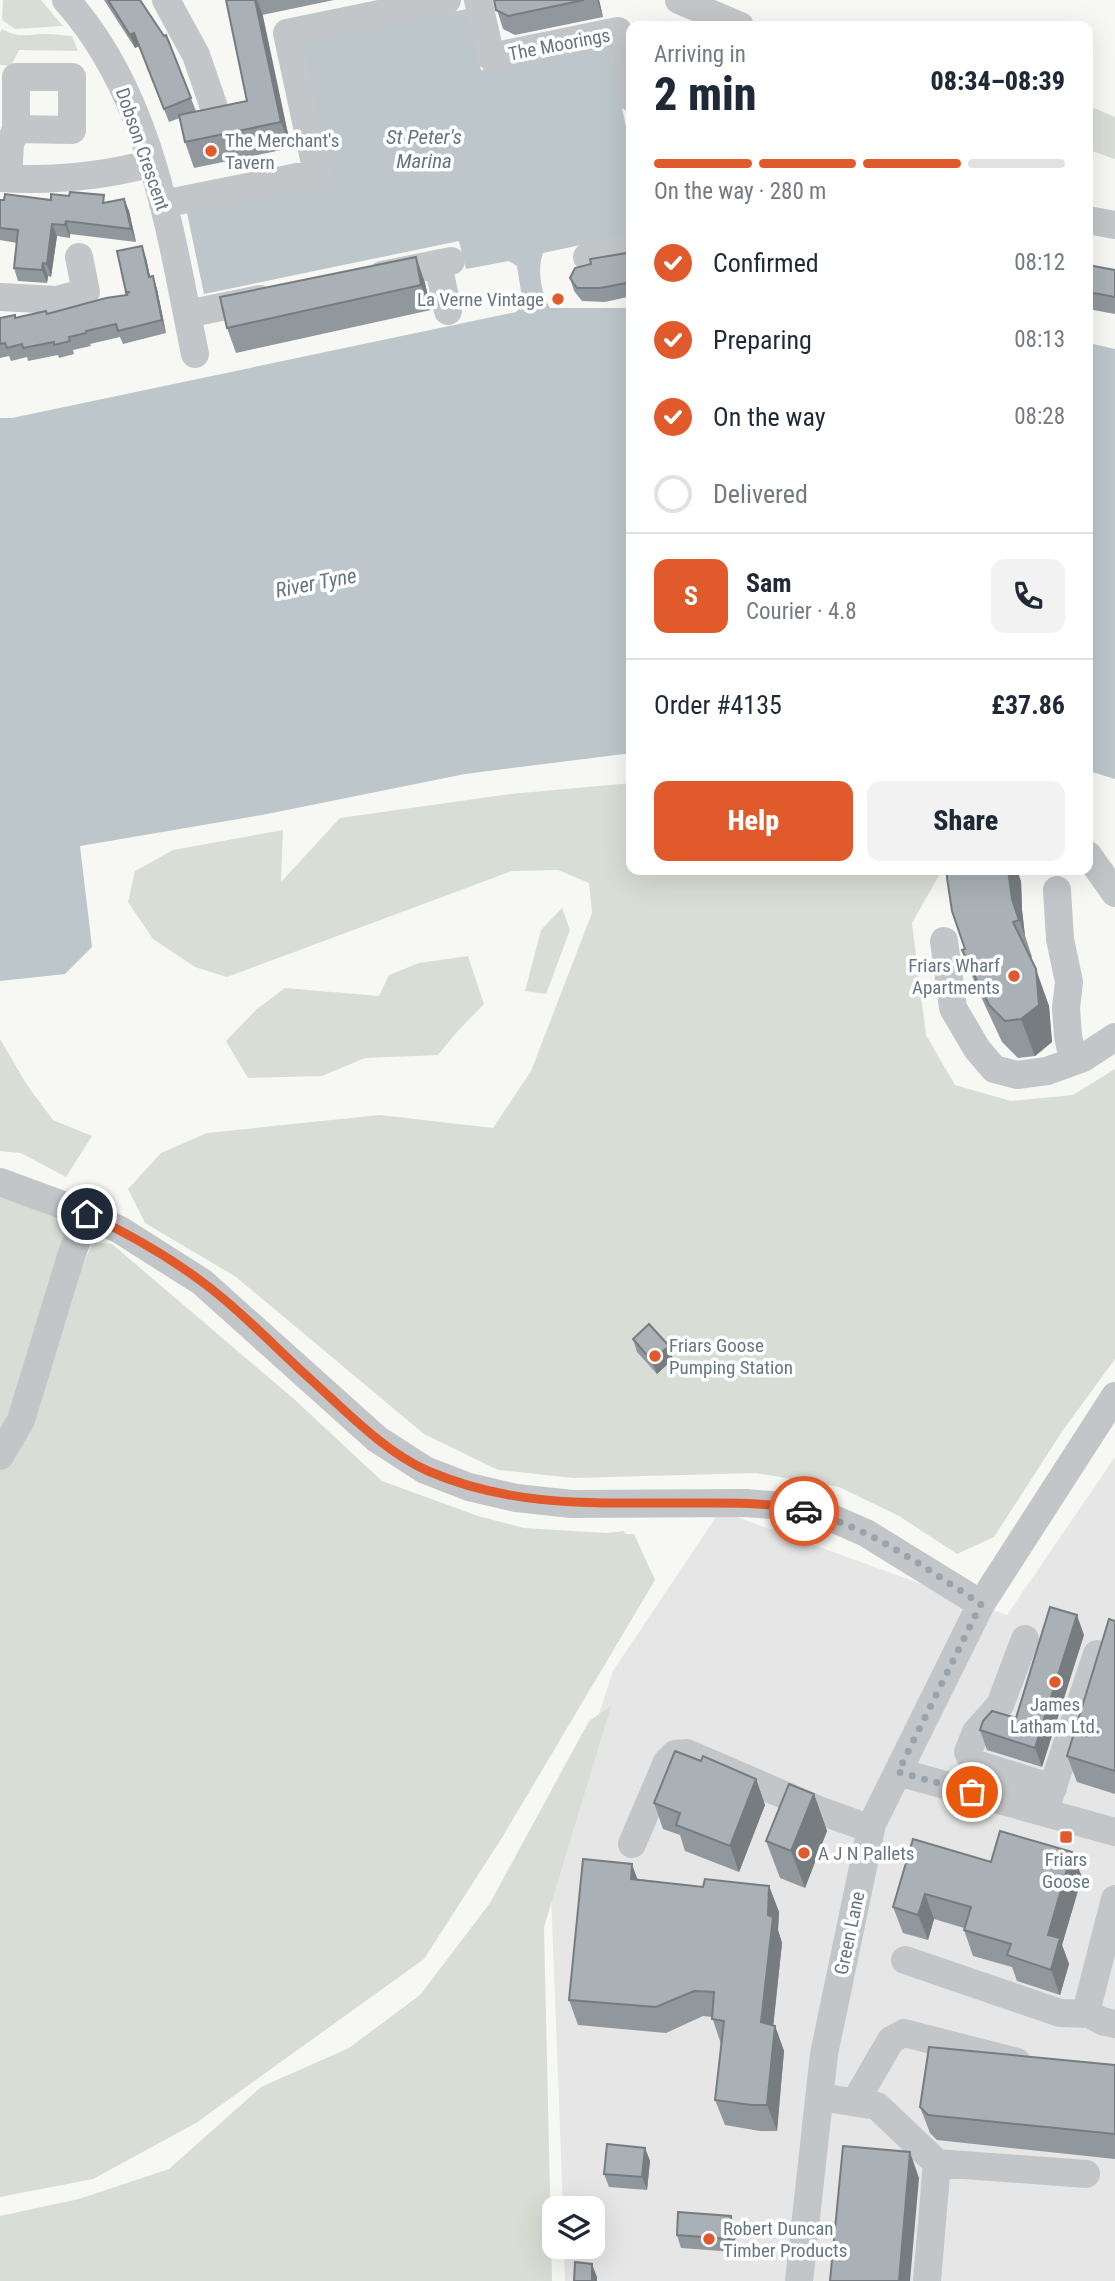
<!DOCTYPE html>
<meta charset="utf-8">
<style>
:root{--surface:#fff;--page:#f2f2f3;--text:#1f2937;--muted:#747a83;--line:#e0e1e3;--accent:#e05a2b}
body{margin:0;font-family:"Roboto Condensed",sans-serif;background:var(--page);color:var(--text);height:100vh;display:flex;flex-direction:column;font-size:26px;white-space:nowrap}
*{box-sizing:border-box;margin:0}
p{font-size:23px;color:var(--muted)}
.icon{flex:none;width:38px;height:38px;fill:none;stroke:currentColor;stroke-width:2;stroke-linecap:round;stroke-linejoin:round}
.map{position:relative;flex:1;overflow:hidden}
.panel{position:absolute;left:626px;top:21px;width:467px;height:854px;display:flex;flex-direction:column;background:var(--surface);border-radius:14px;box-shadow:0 7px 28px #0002}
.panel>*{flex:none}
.buttons{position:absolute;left:542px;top:2196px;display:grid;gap:14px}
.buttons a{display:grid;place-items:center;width:63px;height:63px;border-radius:14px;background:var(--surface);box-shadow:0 7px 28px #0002;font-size:35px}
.pin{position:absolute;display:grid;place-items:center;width:60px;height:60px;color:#fff;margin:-30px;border:4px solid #fff;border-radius:50%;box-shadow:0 2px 7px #0007}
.courier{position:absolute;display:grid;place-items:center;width:70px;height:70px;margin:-35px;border:5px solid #e05a2b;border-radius:50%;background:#fff;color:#222;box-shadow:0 2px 9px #0007}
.headline em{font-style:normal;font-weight:800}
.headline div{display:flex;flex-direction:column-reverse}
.headline{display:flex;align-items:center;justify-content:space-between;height:119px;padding:0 28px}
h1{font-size:46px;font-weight:800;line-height:52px}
.bar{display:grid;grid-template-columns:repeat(4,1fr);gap:10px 7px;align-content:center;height:84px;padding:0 28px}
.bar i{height:9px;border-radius:5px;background:var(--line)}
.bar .on{background:var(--accent)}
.bar p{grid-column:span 4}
.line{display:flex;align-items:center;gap:18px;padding:0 28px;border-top:2px solid var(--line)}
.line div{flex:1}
.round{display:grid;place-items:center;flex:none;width:74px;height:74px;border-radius:14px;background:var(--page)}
ol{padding:0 28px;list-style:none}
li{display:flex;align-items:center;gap:21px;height:77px}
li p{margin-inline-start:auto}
li .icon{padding:7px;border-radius:50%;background:var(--accent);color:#fff;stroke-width:4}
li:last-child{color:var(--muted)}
li i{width:38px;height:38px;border:4px solid var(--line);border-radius:50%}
.button{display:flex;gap:14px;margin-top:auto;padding:14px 28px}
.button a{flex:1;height:80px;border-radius:14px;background:var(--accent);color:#fff;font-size:28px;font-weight:800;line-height:80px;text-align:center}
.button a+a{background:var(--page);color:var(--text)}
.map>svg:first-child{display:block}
.built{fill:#e5e6e5}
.green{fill:#d8ded5}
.water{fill:#bcc6cb}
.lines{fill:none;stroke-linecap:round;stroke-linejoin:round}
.minor{stroke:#c2c6c9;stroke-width:28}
.wall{fill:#91989d}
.shaded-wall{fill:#767c7f}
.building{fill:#a9b1b6;stroke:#767c7f;stroke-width:2}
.done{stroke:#99a3ab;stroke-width:7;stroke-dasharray:0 12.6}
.route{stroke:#e05a2b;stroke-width:9}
.poi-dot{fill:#e05a2b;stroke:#fff;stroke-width:2.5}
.labels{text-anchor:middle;stroke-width:7;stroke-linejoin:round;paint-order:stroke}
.street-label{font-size:19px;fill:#667684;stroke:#fff}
.poi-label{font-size:19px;fill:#667684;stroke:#fff;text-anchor:start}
.water-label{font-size:21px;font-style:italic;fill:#637780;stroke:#fff}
</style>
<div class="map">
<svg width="1115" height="2281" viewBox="0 0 1115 2281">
<rect width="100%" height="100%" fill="#f7f7f4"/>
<path class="built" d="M1115,1457V2281H565L564,2247H593V2208H563L550,1866L613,1671L720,1511L1007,1615Z"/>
<path class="green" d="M3,0H41L63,26L15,29L2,20Z
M2,29C21,40 28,33 48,34C56,34 64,36 72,36L78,51L19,50L11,66L0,65V33Z
M1089,106L1115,117V159L1089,150Z
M632,783V870H942L912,923L926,1035L955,1085L1011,1101L1073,1095L1115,1069V1359L1063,1430L994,1537L957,1554L899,1516L839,1487L756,1473L574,1478L498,1470L424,1434L236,1277L145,1223L128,1189L161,1153L207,1133L380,1115L493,1128L531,1071L592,913L589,883L558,870L512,871L227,977L195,967L153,939L128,902L135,871L173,850L283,830L281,882L340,818L510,794Z
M562,908L570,930L546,994L525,991L541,930Z
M468,956L484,1004L456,1033L438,1055L365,1058L322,1076L248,1078L226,1041L257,1009L285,988L379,996L389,975L419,963Z
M0,1039L27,1085L53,1120L92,1136L66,1177L21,1153L0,1151Z
M0,1194L70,1221L71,1289L93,1242L112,1244L295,1400L382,1481L478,1516L524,1528L606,1533L624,1531L625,1534H634L655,1580L503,1836L424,1959L196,2123L93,2179L0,2197Z
M611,1706L544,1927L552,2281H0V2216L79,2199L169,2169L261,2087L349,2048L420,1995L490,1903L589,1721Z"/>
<path class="water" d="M467,9L481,70L608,44L632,154V234L543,253C537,269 541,294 550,308H632V753L465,774L262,815L80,846L92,947L65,974L0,981V418H12L516,312L523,304L517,266L509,261L466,269L459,241L204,294L186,208L330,178L300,42Z
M1089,343L1115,349V779L1089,771Z"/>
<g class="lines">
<path class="minor" d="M66,0C152,96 170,232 195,354
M166,0L196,55L218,119
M478,0L491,57L618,31L632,98
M679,0L740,26
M0,178C52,181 101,177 152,163
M8,178L10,144L16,129V77H72V130L16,129
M163,204L317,173L287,33L447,0
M1088,220L1115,225
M587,257L632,248
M438,264L448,311
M382,275L451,261
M0,297L57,300L86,292L79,257
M187,314L260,299
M1088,855L1115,893
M1057,890L1060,939L1069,982L1066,1008L1068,1036L1073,1061
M944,941L953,1008L977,1049L994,1069L1017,1075L1047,1071L1083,1058L1115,1037
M0,1182L87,1214L120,1230L202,1282L377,1439L425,1470L469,1487L516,1498L572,1504L746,1503L783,1506L825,1515L866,1533L981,1604
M0,1456L21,1420L71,1256L87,1214
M1025,1639L1000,1705L976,1732L968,1752L973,1763L1053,1788
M898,1772L1115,1832
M1047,1804L1097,1654
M632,1844L667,1762L675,1754L687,1753L821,1811L871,1829
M1115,1899L1087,2008L1089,2014L1102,2021L1115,2024
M905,1960L1060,2013L1089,2014
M820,2097L877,2106L937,2163L927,2281
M855,2102L891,2040L904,2033L1017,2062
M937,2163L1086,2174
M799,2281L824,2054L872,1824L981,1604L1115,1396"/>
</g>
<path class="wall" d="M104,0H140L164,36L166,35L196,111L247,101L226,0H334L262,15L291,148L194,168L185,142L180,118L169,122L139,46L135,48Z
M494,0H599L603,17L515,35L503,29Z
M124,199L129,211L136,242L70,234V238L57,236L51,277L48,276L47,283L18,281L14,268L17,243L0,240V200H51L106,203Z
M117,251L146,258L150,277L153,276L157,289L166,333L123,344L120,337L90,344L91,346L73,350L74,354L59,358L58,355L28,361L27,357L11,361L9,356L0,358V318H16L47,314L127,295Z
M416,257L425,283L431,310L236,353L227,328Z
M632,264V296L605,302L582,301L574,291L570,278Z
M1088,265L1115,270V314L1088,309Z
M1021,881L1022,910L1025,936L1032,957L1030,958L1049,1006L1052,1042L1035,1056L1018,1058L1002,1042L976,986L962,950L965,949Z
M633,1339L673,1359L657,1374L637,1352Z
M1115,1621V1794L1077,1782L1067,1756Z
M1084,1635L1042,1767L987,1750L980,1730L1016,1718Z
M701,1761L756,1779L765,1805L739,1872L685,1851L680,1835L663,1829L654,1803Z
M814,1794L827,1831L805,1888L780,1878L766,1841Z
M991,1862L1082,1877L1062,1945L1069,1964L1060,1995L1017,1981L1012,1967L973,1956L964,1930V1928L934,1919L928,1940L903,1933L893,1907Z
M638,1879L703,1887L769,1886L779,1912L778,1930L782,1943L773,2025L775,2026L784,2051L777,2131H760L725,2125L715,2100L721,2044L712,2017L703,2016L666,2033L578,2025L569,2000Z
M1115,2065V2159L937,2140L930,2133L920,2107Z
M645,2148L650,2161L647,2190L609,2187L604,2174Z
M731,2216L736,2229L734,2252L681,2248L677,2235Z"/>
<path class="shaded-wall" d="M255,0H257L263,16L291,148L281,122Z
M597,0H599L603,17Z
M134,33L139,46L135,48L130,35Z
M124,199L129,211L136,242L131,229Z
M66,221L70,234V238L65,225Z
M52,224L57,236L51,277L47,264Z
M142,246L146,258L153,290L149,277Z
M416,257L425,283L431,310L421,285Z
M43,263L48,276L47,283L42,270Z
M153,276L157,289L166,333L162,320Z
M1008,870H1017L1021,881L1022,910L1025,936L1032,957L1012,899Z
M1036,969L1049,1006L1052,1042L1035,1056L1021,1019Z
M669,1346L673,1359L657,1374L652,1361Z
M1077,1615L1084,1635L1042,1767L1035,1748Z
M756,1779L765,1805L739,1872L730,1846Z
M814,1794L827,1831L805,1888L791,1851Z
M1072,1852L1082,1877L1062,1945L1069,1964L1060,1995L1051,1970L1048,1935Z
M632,1864L641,1889L631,1879Z
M769,1886L779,1912L778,1930L782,1943L771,2048L761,2022Z
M925,1894L934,1919L928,1940L918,1915Z
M775,2026L784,2051L777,2131L767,2105Z
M645,2148L650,2161L647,2190L642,2177Z
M910,2152L919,2178L910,2281H899Z
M731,2216L736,2229L734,2252L729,2239Z
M592,2264L597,2277V2281H592Z"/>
<path class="building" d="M108,0H140L164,36L166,35L191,98L164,109L134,33L130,35Z
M226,0H255L281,122L185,142L179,115L247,101Z
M494,0H584L508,16L496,10Z
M667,22L686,26H667Z
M70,192L104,195L103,203L124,199L131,229L66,221L65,225L52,224L47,264L43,263L42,270L14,268L18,230L0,228V200H4L5,194L51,200V194L69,196Z
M142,246L149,277L153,276L162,320L118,331L116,324L86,331V333L69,337L70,341L54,345V342L23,348L22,344L7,348L5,343L0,344V318L15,315V318L46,311L47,314L106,298L127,295L126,293L130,292H126L117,251Z
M627,253L632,276V282L600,288H577L570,278L575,268L591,264L590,259Z
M416,257L421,285L227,328L220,297Z
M1088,265L1115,270V297L1088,292Z
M947,870H1008L1012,899L1019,920L1013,922L1036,969L1039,1005L1021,1019L1005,1021L989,1005L962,950L965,949L952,911L947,878Z
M649,1324L669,1346L652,1361L633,1339Z
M1050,1607L1077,1615L1035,1748L980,1730L983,1721L992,1711L1016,1718Z
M1109,1619L1115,1621V1771L1067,1756Z
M675,1751L701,1761L703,1756L756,1779L730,1846L676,1825L680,1813L654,1803Z
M789,1784L814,1794L791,1851L766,1841Z
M1000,1831L1072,1852L1048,1935L1060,1938L1051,1970L1007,1955L1011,1944L964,1930L971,1907L925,1894L918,1915L893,1907L913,1839L991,1862Z
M583,1859L632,1864L631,1879L703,1887L705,1879L769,1886L768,1915L773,1917L761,2022L775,2026L767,2105H751L715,2100L724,2021L712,2019L714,1992L694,1991L656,2007L569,2000Z
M929,2047L1115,2065V2134L928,2115L920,2107Z
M607,2144L645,2148L642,2177L604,2174Z
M843,2146L910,2152L899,2281H830Z
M678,2212L731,2216L729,2239L677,2235Z
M575,2262L592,2264V2281H574Z"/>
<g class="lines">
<path class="done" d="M804,1511C869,1526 925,1568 981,1604L898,1772L972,1792"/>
<path class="route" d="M87,1214C127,1233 166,1255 201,1281C239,1309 273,1345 308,1377C344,1409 384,1452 428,1471C519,1510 603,1502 699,1503C735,1503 770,1502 804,1511"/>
</g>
<g class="poi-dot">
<circle cx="211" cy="151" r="7"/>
<circle cx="558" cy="299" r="7"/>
<circle cx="1014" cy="976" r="7"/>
<circle cx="655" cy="1356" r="7"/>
<circle cx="1055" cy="1682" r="7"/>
<rect x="1059" y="1830" width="14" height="14" rx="3.5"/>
<circle cx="804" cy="1853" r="7"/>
<circle cx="709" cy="2239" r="7"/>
</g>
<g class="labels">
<g class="street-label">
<text transform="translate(559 44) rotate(-11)" y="7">The Moorings</text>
<text transform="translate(143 149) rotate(71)" y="7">Dobson Crescent</text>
<text transform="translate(849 1933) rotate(-78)" y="7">Green Lane</text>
</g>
<g class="poi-label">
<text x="225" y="147">The Merchant's<tspan x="225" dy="22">Tavern</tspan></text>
<text x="544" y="306" text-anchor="end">La Verne Vintage</text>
<text x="1000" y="972" text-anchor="end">Friars Wharf<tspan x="1000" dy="22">Apartments</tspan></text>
<text x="669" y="1352">Friars Goose<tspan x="669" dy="22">Pumping Station</tspan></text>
<text x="1055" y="1711" text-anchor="middle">James<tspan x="1055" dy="22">Latham Ltd.</tspan></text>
<text x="818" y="1860">A J N Pallets</text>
<text x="1066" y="1866" text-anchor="middle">Friars<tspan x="1066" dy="22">Goose</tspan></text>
<text x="723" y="2235">Robert Duncan<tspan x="723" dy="22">Timber Products</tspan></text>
</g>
<g class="water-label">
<text x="424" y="144">St Peter's<tspan x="424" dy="24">Marina</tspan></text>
<text transform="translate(316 583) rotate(-11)" y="7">River Tyne</text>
</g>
</g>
</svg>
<div class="buttons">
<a><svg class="icon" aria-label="layers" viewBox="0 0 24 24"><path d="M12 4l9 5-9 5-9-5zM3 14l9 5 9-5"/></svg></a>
</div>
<div class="pin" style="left:972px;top:1792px;background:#ea580c"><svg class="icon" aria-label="bag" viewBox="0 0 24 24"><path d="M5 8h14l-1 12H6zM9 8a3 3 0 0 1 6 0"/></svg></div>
<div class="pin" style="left:87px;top:1214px;background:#1f2937"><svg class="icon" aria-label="home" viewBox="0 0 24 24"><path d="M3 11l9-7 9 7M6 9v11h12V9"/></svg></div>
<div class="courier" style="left:804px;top:1511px"><svg class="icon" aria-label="car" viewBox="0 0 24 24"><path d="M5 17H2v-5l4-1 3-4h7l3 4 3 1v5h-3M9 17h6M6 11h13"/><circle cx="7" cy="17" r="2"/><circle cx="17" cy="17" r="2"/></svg></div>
<section class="panel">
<div class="headline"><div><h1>2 min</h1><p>Arriving in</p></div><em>08:34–08:39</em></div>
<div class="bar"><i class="on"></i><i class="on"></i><i class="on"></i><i></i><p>On the way · 280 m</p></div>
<ol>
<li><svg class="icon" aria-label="check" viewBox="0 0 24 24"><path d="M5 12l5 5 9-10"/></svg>Confirmed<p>08:12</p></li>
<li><svg class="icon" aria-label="check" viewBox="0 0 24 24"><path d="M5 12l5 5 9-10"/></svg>Preparing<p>08:13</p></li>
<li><svg class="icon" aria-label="check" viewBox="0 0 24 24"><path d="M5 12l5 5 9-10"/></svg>On the way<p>08:28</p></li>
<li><i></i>Delivered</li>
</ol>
<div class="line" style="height:126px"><b class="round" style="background:var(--accent);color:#fff">S</b><div><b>Sam</b><p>Courier · 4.8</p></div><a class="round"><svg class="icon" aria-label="phone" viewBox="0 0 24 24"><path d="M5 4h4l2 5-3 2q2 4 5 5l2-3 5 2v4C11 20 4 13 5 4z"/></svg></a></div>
<div class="line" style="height:91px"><div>Order #4135</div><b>£37.86</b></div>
<div class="button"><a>Help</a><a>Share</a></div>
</section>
</div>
